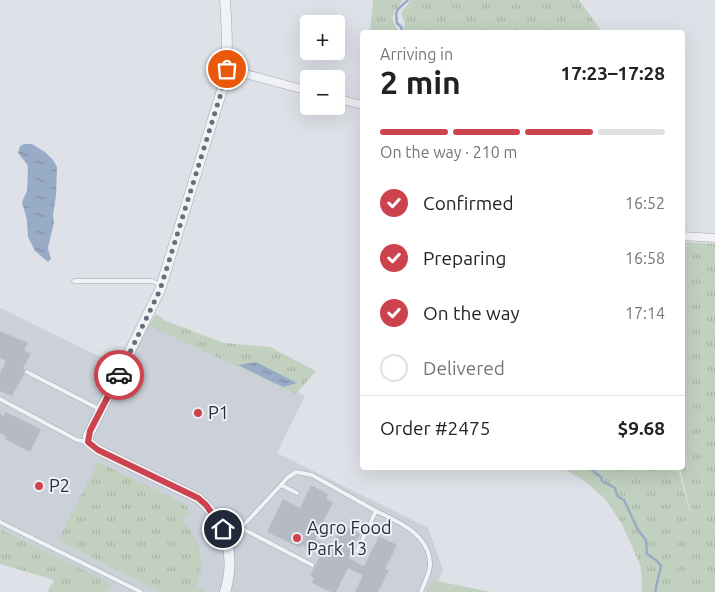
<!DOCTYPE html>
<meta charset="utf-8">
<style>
:root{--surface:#fff;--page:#f6f6f6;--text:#222;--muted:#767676;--line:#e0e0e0;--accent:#cc434e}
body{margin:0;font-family:Ubuntu,sans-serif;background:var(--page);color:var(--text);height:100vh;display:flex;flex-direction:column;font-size:19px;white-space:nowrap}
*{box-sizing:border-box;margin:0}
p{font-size:16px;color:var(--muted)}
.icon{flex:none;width:28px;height:28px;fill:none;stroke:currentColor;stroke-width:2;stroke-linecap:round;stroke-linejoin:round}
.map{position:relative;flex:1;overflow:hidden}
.details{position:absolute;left:360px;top:30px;width:325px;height:440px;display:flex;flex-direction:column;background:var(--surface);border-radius:5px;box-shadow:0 5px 20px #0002}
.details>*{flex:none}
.controls{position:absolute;left:300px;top:15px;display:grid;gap:10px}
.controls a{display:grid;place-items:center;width:45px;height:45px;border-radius:5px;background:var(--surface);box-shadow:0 5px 20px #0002;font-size:25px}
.pin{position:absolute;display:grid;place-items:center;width:42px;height:42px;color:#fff;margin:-21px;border:2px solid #fff;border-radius:50%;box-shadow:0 1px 5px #0007}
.courier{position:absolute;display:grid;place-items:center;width:50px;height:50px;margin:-25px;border:4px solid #cc434e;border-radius:50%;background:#fff;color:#222;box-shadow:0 1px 6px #0007}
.headline em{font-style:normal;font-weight:700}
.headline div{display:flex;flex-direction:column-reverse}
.headline{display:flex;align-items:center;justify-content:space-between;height:85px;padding:0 20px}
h1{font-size:32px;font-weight:700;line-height:38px}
.bar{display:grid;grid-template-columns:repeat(4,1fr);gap:8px 5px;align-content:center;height:60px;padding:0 20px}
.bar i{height:6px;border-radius:4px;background:var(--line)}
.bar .current{background:var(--accent)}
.bar p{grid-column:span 4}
.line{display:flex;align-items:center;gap:12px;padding:0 20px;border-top:1px solid var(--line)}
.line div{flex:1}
ol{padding:0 20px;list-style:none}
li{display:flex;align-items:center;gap:15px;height:55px}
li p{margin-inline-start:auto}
li .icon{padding:5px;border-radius:50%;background:var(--accent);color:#fff;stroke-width:4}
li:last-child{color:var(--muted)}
li i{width:28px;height:28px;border:2px solid var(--line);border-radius:50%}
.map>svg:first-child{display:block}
.built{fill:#ccd0d9}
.grass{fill:url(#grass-tufts)}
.water{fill:url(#water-ripples)}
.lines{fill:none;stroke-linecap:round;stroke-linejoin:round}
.stream{stroke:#99acc7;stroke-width:2.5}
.building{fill:#b5bac4}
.service-casing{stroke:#a3a8b1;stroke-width:5}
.minor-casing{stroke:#a3a8b1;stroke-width:9}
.tertiary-casing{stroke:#a3a8b1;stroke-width:11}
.service{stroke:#f0f2f6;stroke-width:4}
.minor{stroke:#f0f2f6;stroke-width:8}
.tertiary{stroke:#f0f2f6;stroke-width:10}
.done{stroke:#676d79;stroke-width:5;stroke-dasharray:0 9}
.route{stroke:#cc434e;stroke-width:6}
.poi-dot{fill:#cc434e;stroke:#edf0f5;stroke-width:2}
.labels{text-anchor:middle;stroke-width:4;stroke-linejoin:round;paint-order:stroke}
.poi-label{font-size:18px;fill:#272e3e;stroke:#edf0f5;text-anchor:start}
</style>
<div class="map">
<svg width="715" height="592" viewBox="0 0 715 592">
<defs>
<pattern id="grass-tufts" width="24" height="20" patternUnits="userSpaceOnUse" patternTransform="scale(1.25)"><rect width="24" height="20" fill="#c2d1bf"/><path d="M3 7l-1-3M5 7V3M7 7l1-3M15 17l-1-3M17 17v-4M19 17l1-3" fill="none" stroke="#a7b4a5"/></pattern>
<pattern id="water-ripples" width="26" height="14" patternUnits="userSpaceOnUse" patternTransform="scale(1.25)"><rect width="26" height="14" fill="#99acc7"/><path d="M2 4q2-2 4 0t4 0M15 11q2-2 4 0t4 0" fill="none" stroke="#7d8ca3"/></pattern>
</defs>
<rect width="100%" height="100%" fill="#dee1e7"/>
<path class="built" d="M0,308L117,365L140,318L305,396L277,453L428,528L443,570L434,592H70L0,529Z"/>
<path class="grass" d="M373,0H403C400,5 391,13 393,20C394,25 397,26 397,32H370Z
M411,0H579L602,32H403L405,23L401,13Z
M683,242L715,244V592H642L641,567L622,524L606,500L583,480L562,468H678L692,520L680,468H682Z
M156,314L166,321L224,343L270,347L316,371L296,394L152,327L149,325Z
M98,462L184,503L191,512L183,521C202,543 205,560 197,587L205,590L204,592H161L58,540Z
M0,529L112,584L107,592H47L54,580L0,564Z
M432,580L491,592H426Z"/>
<path class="water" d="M24,144H32L45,152L53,160L57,167L56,196L53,215L54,222L48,248L51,259L48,262L35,251L28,237L27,220L22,202L27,191L28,168L27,164L18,153L20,146Z
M256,362L297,383L283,387L238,365Z"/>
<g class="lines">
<path class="stream" d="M400,32L402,28L397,23L396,14L398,9L408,0
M592,468L595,473L601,477L602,481L615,488L617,496L624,500L638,530L646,540L647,554L657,561L661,566L655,592"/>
</g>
<path class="building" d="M0,331L28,343L24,350L31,354L23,368L25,369L24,371V374L12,396L0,391V373L6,361L0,358Z
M5,412L41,429L30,452L5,439L7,437L0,433V414L4,416Z
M311,485L328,494L326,499L333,502L315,539L331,547L342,525L360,534L348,558L364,566L379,536L397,545L385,569L389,570L378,592H355L363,575L348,568L336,592H331L312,583L314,578L310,576L321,554L302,545L300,548L267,532L283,499L300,508Z"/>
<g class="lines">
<defs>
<path id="service" d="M74,281H152L161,285
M27,372L101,410
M0,399L77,440L87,442
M281,485L287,478L296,472L312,475L376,511
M0,522L141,592
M241,528L312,565
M225,534L241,528L281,485L297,493
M207,535L221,529
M357,551L376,511C400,522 431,536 430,566C429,575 424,584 421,592"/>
<path id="minor" d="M227,69L309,91
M336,98L362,105
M682,236L715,238"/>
<path id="tertiary" d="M225,0C227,31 229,60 222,90L160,290L88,436V442L98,450L198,498C227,522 236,556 225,592"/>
</defs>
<use href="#service" class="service-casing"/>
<use href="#minor" class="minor-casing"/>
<use href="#tertiary" class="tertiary-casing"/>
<use href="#service" class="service"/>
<use href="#minor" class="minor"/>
<use href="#tertiary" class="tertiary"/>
</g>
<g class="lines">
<path class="done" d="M119,375L160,290L222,90L227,69"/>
<path class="route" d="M119,375L90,431L88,442L98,450L198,498L206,505L223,529"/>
</g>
<g class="poi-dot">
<circle cx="198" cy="413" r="5"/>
<circle cx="39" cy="486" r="5"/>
<circle cx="297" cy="538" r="5"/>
</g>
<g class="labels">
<g class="poi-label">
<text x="208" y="419">P1</text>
<text x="49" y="492">P2</text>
<text x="307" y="534">Agro Food<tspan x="307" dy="21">Park 13</tspan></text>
</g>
</g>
</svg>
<div class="controls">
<a>+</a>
<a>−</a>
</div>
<div class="pin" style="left:227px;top:69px;background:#ea580c"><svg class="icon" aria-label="bag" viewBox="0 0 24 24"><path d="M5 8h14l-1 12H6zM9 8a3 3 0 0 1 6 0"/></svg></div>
<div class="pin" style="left:223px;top:529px;background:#1f2937"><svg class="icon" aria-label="home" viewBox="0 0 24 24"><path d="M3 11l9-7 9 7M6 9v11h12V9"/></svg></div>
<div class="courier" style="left:119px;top:375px"><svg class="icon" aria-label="car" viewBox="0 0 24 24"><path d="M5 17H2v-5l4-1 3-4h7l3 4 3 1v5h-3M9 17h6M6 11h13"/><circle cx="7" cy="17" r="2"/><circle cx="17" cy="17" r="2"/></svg></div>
<section class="details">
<div class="headline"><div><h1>2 min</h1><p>Arriving in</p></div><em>17:23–17:28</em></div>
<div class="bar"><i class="current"></i><i class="current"></i><i class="current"></i><i></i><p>On the way · 210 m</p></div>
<ol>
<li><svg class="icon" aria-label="check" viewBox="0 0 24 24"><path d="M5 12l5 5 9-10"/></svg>Confirmed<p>16:52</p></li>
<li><svg class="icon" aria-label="check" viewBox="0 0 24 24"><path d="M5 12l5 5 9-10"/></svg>Preparing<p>16:58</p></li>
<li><svg class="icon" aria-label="check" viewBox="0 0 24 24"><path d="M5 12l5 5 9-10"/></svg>On the way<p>17:14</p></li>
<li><i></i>Delivered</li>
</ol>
<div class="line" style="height:65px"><div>Order #2475</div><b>$9.68</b></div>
</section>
</div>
